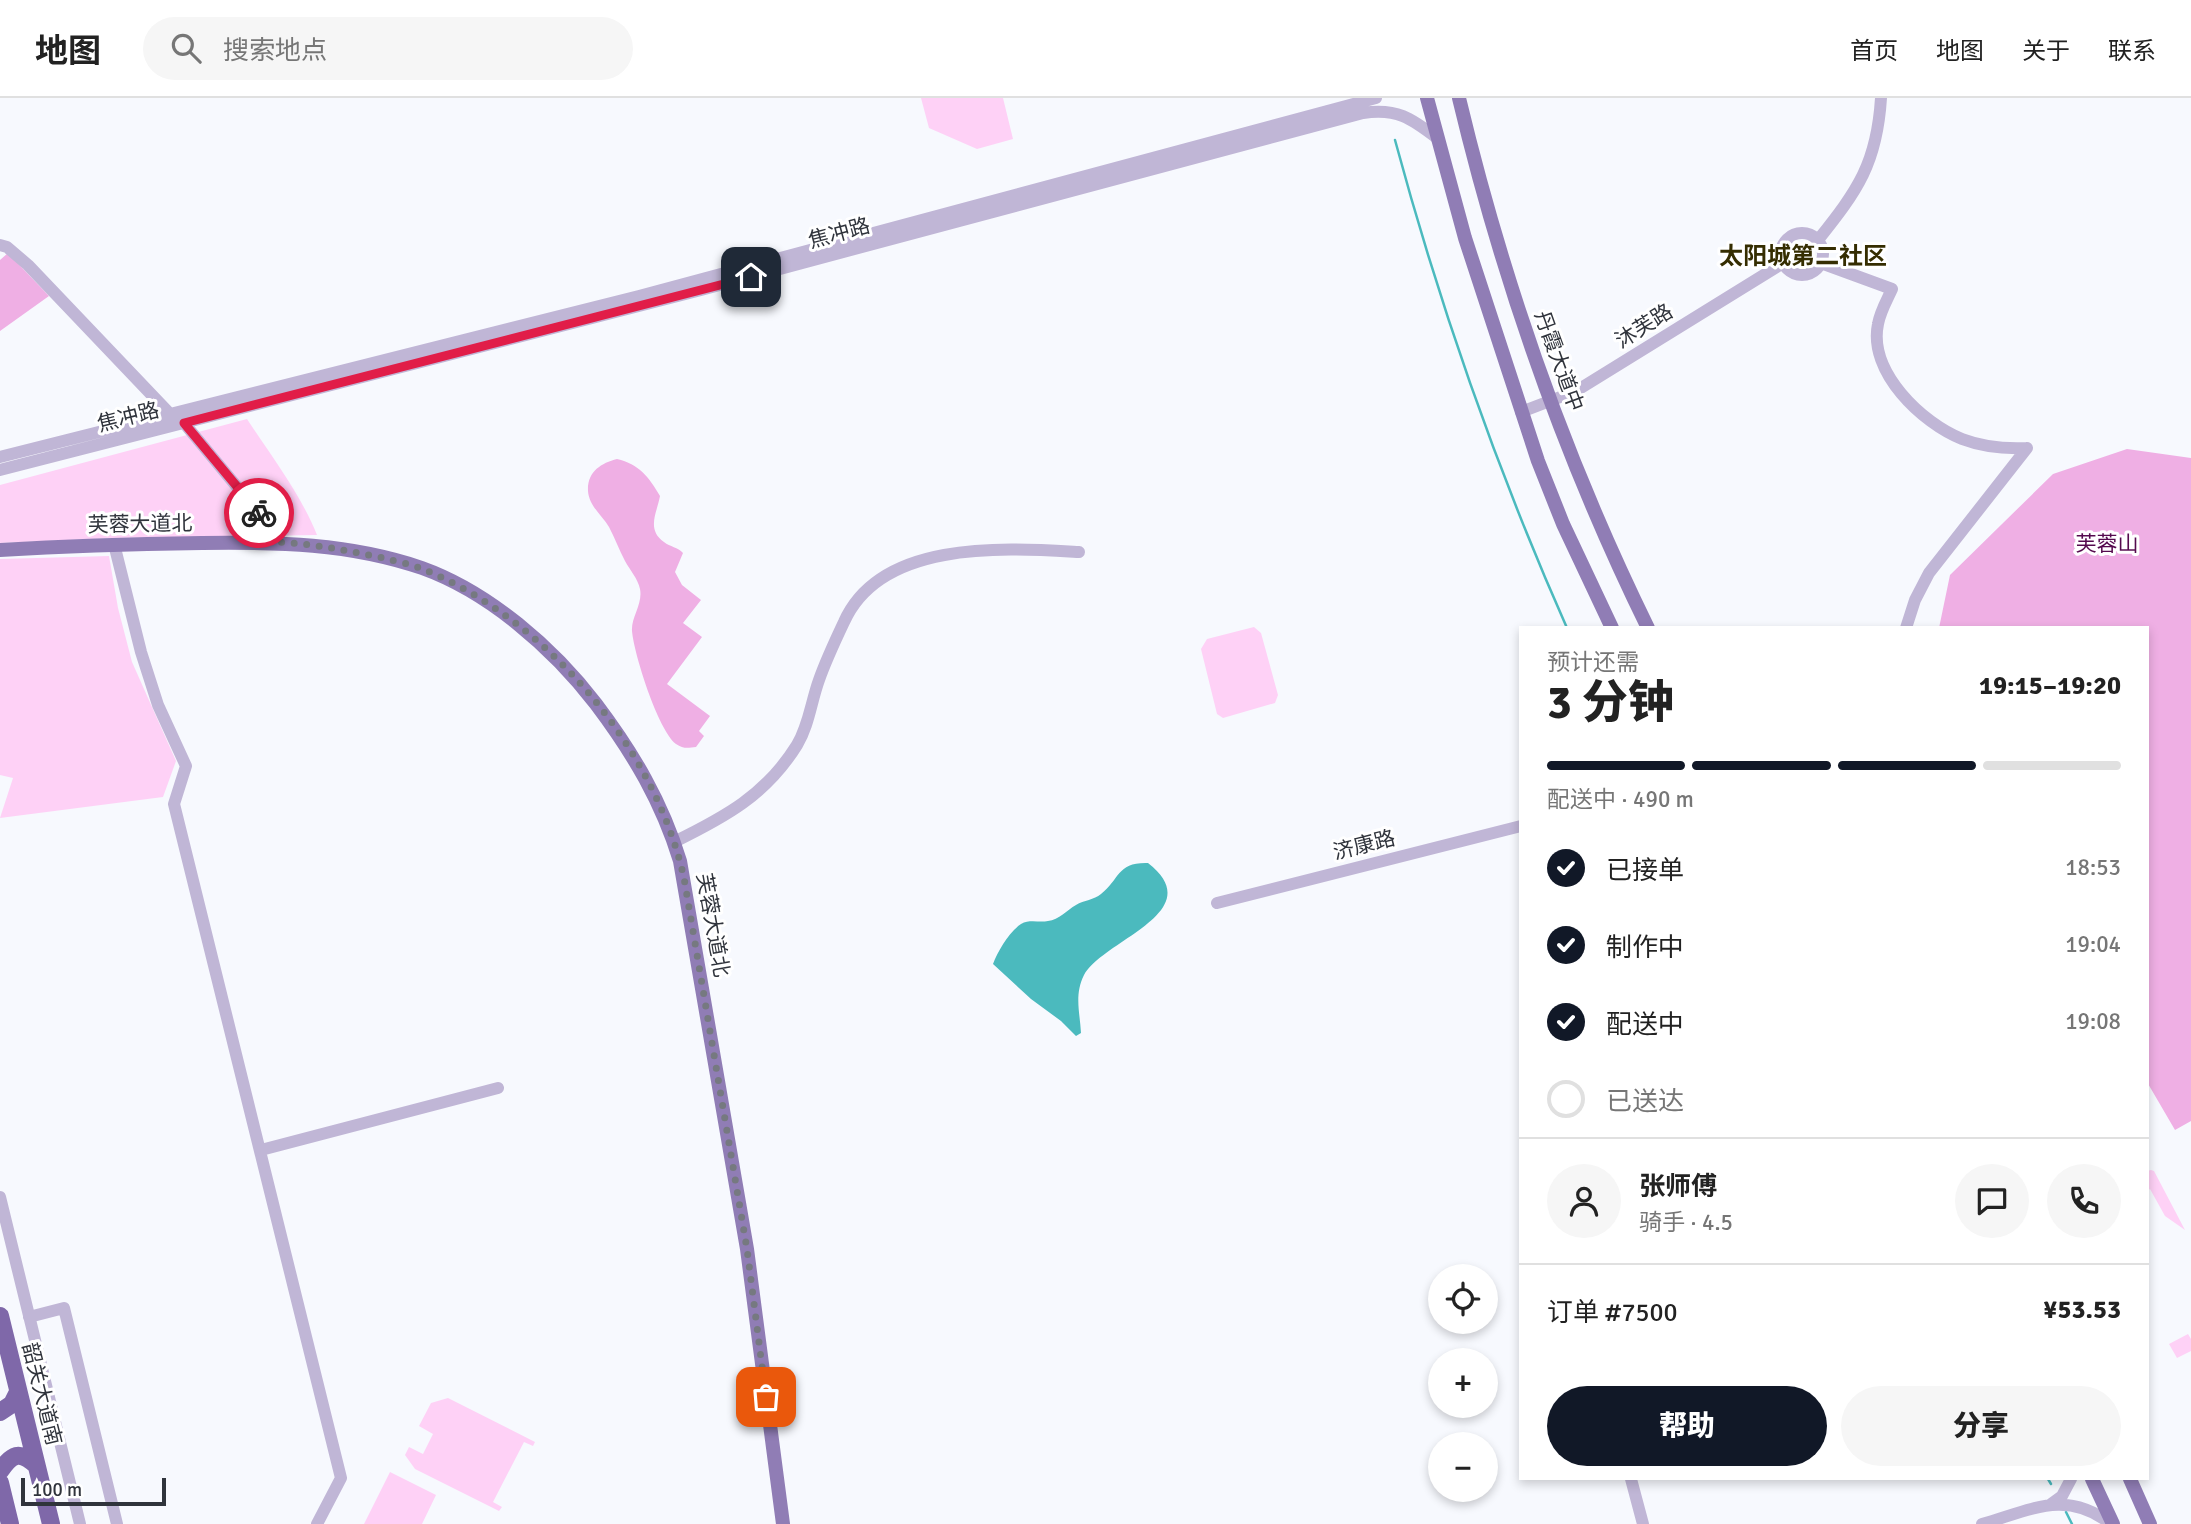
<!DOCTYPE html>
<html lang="zh">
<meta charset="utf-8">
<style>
:root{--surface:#fff;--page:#f6f6f6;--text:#222;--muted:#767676;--line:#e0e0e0;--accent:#111827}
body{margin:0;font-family:Signika,"Noto Sans SC",sans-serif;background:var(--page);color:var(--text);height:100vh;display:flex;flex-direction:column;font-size:26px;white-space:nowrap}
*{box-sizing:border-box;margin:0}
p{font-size:23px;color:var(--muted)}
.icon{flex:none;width:38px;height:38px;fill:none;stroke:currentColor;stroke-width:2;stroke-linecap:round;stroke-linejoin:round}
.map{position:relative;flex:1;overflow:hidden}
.drawer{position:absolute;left:1519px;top:528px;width:630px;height:854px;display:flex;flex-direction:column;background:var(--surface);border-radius:0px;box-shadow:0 4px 10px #0003}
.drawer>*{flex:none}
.controls{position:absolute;left:1428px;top:1166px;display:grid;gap:14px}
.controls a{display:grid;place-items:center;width:70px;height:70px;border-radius:50%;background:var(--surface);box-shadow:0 4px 10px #0003;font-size:35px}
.scale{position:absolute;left:21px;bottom:18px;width:145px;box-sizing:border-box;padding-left:7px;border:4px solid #30343c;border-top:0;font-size:19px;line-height:24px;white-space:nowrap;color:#30343c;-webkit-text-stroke:5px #fff;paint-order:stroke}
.pin{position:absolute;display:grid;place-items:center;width:60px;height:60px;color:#fff;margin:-30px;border-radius:14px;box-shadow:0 4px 10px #0006}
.courier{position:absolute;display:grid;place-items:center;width:70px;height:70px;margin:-35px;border:5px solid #e11d48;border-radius:50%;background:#fff;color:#222;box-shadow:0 2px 9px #0007}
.headline em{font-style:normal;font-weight:800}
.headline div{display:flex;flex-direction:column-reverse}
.headline{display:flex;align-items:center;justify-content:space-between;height:119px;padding:0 28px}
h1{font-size:46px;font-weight:800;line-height:52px}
.bar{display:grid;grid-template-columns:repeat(4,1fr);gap:10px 7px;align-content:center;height:84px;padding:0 28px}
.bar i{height:9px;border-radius:5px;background:var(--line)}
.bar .active{background:var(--accent)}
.bar p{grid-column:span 4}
.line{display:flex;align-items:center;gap:18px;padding:0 28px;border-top:2px solid var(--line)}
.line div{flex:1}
.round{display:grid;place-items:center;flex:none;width:74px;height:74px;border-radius:37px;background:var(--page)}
ol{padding:0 28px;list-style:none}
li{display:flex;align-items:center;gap:21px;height:77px}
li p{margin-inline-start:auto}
li .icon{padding:7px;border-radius:50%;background:var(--accent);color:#fff;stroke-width:4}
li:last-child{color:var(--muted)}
li i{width:38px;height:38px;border:4px solid var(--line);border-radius:50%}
.action{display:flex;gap:14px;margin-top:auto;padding:14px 28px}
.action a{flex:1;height:80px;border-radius:42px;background:var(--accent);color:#fff;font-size:28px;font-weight:800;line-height:80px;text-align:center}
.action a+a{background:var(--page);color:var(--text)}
header{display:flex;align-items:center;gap:42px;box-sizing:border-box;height:98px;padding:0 35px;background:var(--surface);border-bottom:2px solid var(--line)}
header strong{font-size:33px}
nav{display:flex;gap:38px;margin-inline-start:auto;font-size:24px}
.search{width:490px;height:63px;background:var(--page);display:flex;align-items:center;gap:18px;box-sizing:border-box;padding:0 24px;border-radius:38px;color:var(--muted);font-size:26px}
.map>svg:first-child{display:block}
.green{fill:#fed1f6}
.forest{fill:#efafe4}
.water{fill:#4bbabe}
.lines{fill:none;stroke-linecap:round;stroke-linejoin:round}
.stream{stroke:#4bbabe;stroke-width:2.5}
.minor{stroke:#c0b6d6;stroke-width:12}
.major{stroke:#907db5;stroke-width:14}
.highway{stroke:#7f68a9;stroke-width:18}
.done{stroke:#767980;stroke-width:7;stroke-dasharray:0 12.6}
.route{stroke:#e11d48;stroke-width:9}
.labels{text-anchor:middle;stroke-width:6;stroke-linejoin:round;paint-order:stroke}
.street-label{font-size:21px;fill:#30343c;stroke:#fff}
.park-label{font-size:21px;fill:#550a4e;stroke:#fff}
.quarter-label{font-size:24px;font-weight:bold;fill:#352d01;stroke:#fff}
</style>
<header>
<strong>地图</strong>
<div class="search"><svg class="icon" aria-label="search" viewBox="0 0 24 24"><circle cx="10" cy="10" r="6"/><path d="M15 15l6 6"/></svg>搜索地点</div>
<nav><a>首页</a><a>地图</a><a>关于</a><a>联系</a></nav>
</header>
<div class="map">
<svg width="2191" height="1426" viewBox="0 0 2191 1426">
<rect width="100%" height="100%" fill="#f7f9fe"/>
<path class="green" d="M921,0H1003L1013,41L977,51L929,30Z
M247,321C272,359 300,395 317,437L114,440L0,445V387Z
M109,458L118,510L132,564L176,663L163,699L0,720L13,680L0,677V461Z
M1254,529L1261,535L1278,597L1275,605L1223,620L1217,616L1201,551L1207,541Z
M2151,1072L2154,1073L2185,1132L2165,1118L2150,1091L2147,1093V1073Z
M2188,1236L2191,1241V1253L2177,1260L2169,1246Z
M448,1300L535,1344L533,1348L524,1344L493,1404L502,1409L499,1413L415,1371L405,1357L409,1349L423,1356L433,1336L419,1328L431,1305Z
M390,1374L436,1397L422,1426H364Z"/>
<path class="forest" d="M8,155L49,198L0,233V162Z
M2127,351L2191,360V1023L2175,1032L2147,984V530H1939L1950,477L2053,376Z
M617,361C639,366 649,379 660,398C657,415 646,431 664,444C670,449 678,449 683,455L675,474L682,487L701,502L683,525L702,539L667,586L710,618L699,633L704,638L696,649C688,650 683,651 676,646C658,632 634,556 632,533C631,519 643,506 640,491C638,481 630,472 625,463C619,452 615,440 609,429C602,417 589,408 588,393C587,374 601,365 617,361Z"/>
<path class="water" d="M1148,765C1211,814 1103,842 1084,877C1074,897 1080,915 1081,935L1076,938L1061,923L1031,901L993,866C998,853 1009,834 1021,826C1030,821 1039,825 1048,823C1059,822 1067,812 1076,807C1084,802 1094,802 1101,796C1120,781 1117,764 1148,765Z"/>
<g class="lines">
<path class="stream" d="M1395,42C1440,209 1497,372 1567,530
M2048,1381L2051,1386
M2066,1414L2072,1426"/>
<path class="minor" d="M1781 156a21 21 0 1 1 42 0a21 21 0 1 1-42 0Z
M1818,142C1858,92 1877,65 1881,0
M0,147L7,149L28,167L169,315
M1821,165L1892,191C1887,202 1880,214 1878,226C1868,274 1922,325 1962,341C1983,349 2005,351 2027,350
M1521,314L1576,293L1783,165
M184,325L267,425L279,444
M0,359L639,198L1376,0
M0,372L701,192L1363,15C1397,10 1411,20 1437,40
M114,446L141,554L158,607L186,668L174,706L341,1380L317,1426
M1906,530L1915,502L1929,475L2027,350
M674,744C725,719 766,697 797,647C809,627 811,604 819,582C826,562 835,543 844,524C881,441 1005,450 1079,454
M1217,805L1521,728
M261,1052L498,990
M0,1099L80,1426
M29,1219L64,1210L117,1426
M1631,1381L1643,1426
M2051,1406L2062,1398L2071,1381
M1982,1426C2031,1412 2066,1391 2111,1426"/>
<path class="major" d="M1427,0L1465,140L1538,363L1563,426L1612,530
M1459,0C1503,184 1565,361 1648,530
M0,452C67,448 134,446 202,445C277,444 349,445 422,470C489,494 553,550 596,606C633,655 662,704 680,763L747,1151L783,1426
M2092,1381L2113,1426
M2130,1381L2150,1426"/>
<path class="highway" d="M0,1218L51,1426
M0,1314L12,1306L18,1294
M0,1373C12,1356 19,1352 36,1367
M0,1385L10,1426"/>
</g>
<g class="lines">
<path class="done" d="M259,415L279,444C313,446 345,452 379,459C394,463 411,466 425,472C548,523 655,650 684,780L747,1151L766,1299"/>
<path class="route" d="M259,415L184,325L751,179"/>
</g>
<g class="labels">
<g class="street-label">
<text transform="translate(839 135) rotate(-15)" y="7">焦冲路</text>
<text transform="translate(1644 228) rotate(-32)" y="7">沐芙路</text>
<text transform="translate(1559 263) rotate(70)" y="7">丹霞大道中</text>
<text transform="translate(128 319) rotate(-14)" y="7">焦冲路</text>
<text transform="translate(140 426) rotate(-1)" y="7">芙蓉大道北</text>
<text transform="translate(1364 747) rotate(-14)" y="7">济康路</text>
<text transform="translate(713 827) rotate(80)" y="7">芙蓉大道北</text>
<text transform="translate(42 1296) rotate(76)" y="7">韶关大道南</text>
</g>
<g class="park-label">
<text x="2107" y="453">芙蓉山</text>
</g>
<g class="quarter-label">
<text x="1803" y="166">太阳城第二社区</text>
</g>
</g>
</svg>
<div class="controls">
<a><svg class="icon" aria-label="locate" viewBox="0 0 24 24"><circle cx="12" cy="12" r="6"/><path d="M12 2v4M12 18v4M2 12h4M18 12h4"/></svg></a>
<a>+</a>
<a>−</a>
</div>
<div class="scale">100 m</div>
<div class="pin" style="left:766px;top:1299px;background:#ea580c"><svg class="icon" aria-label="bag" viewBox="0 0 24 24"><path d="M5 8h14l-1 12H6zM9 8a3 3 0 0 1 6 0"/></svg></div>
<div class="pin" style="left:751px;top:179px;background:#1f2937"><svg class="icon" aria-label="home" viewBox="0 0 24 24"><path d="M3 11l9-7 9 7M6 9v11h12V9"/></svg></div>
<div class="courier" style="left:259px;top:415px"><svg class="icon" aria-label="bike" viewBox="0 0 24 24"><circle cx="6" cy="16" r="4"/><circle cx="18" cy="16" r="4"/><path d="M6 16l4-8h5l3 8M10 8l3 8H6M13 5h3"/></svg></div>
<section class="drawer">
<div class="headline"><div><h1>3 分钟</h1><p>预计还需</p></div><em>19:15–19:20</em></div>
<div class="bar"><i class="active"></i><i class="active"></i><i class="active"></i><i></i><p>配送中 · 490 m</p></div>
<ol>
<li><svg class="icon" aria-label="check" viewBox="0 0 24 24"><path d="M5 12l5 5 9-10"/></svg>已接单<p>18:53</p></li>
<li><svg class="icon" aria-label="check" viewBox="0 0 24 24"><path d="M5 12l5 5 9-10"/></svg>制作中<p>19:04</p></li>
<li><svg class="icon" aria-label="check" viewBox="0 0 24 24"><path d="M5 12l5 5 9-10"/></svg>配送中<p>19:08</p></li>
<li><i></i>已送达</li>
</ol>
<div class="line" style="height:126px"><a class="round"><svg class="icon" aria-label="person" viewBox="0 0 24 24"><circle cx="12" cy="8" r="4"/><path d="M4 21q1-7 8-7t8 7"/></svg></a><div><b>张师傅</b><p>骑手 · 4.5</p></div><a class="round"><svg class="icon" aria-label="chat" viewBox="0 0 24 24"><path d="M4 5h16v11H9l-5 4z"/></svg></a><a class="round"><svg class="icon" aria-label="phone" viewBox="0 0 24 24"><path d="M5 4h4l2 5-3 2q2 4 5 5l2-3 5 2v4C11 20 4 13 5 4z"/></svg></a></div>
<div class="line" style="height:91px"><div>订单 #7500</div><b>¥53.53</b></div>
<div class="action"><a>帮助</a><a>分享</a></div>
</section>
</div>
